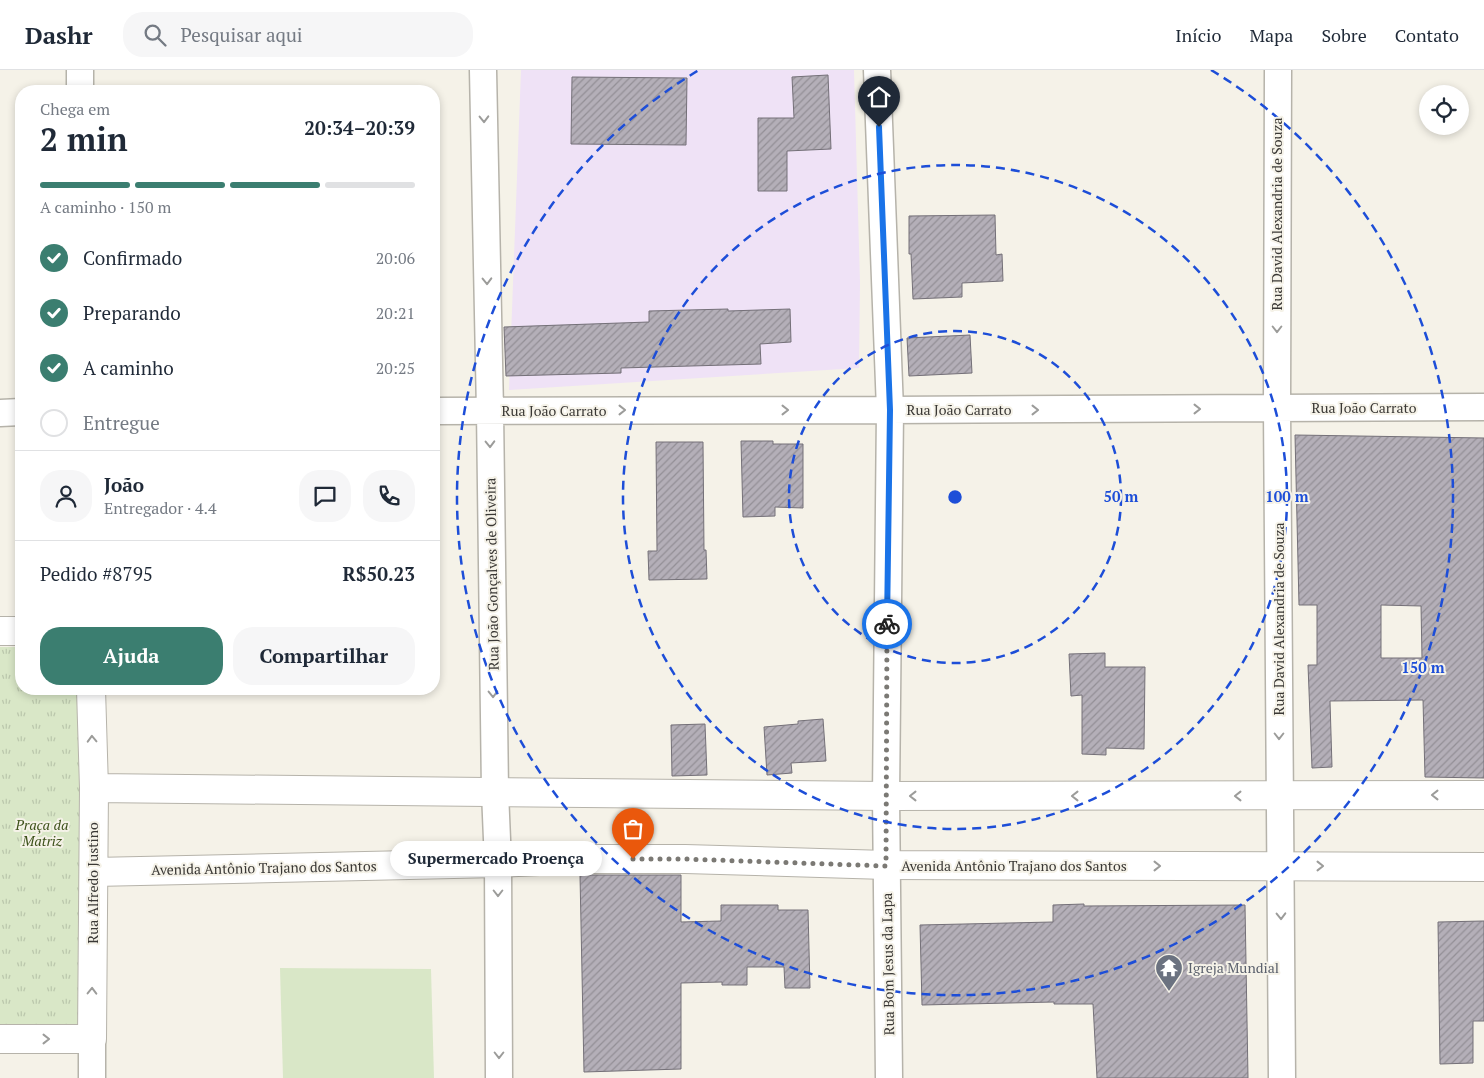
<!DOCTYPE html>
<html lang="pt">
<meta charset="utf-8">
<style>
:root{--surface:#fff;--page:#f6f6f7;--text:#1f2937;--muted:#747a83;--line:#e0e1e3;--accent:#3b7e70}
body{margin:0;font-family:"PT Serif",serif;background:var(--page);color:var(--text);height:100vh;display:flex;flex-direction:column;font-size:19px;white-space:nowrap}
*{box-sizing:border-box;margin:0}
p{font-size:16px;color:var(--muted)}
.icon{flex:none;width:28px;height:28px;fill:none;stroke:currentColor;stroke-width:2;stroke-linecap:round;stroke-linejoin:round}
.map{position:relative;flex:1;overflow:hidden}
.drawer{position:absolute;left:15px;top:15px;width:425px;height:610px;display:flex;flex-direction:column;background:var(--surface);border-radius:20px;box-shadow:0 2px 8px #0003}
.drawer>*{flex:none}
.buttons{position:absolute;left:1419px;top:15px;display:grid;gap:10px}
.buttons a{display:grid;place-items:center;width:50px;height:50px;border-radius:50%;background:var(--surface);box-shadow:0 2px 8px #0003;font-size:25px}
.pin{position:absolute;display:grid;place-items:center;width:42px;height:42px;color:#fff;margin:-51px -21px;border-radius:50% 50% 50% 0;rotate:-45deg;box-shadow:0 0 5px #0007}
.pin .icon{rotate:45deg}
.courier{position:absolute;display:grid;place-items:center;width:50px;height:50px;margin:-25px;border:4px solid #1a73e8;border-radius:50%;background:#fff;color:#222;box-shadow:0 1px 6px #0007}
.bubble{position:absolute;height:35px;border-radius:18px;background:var(--surface);box-shadow:0 2px 8px #0003;font-size:16px;font-weight:800;line-height:35px;text-align:center}
.summary em{font-style:normal;font-weight:800}
.summary div{display:flex;flex-direction:column-reverse}
.summary{display:flex;align-items:center;justify-content:space-between;height:85px;padding:0 25px}
h1{font-size:32px;font-weight:800;line-height:38px}
.bar{display:grid;grid-template-columns:repeat(4,1fr);gap:8px 5px;align-content:center;height:60px;padding:0 25px}
.bar i{height:6px;border-radius:4px;background:var(--line)}
.bar .selected{background:var(--accent)}
.bar p{grid-column:span 4}
.line{display:flex;align-items:center;gap:12px;padding:0 25px;border-top:1px solid var(--line)}
.line div{flex:1}
.round{display:grid;place-items:center;flex:none;width:52px;height:52px;border-radius:20px;background:var(--page)}
ol{padding:0 25px;list-style:none}
li{display:flex;align-items:center;gap:15px;height:55px}
li p{margin-inline-start:auto}
li .icon{padding:5px;border-radius:50%;background:var(--accent);color:#fff;stroke-width:4}
li:last-child{color:var(--muted)}
li i{width:28px;height:28px;border:2px solid var(--line);border-radius:50%}
.primary-button{display:flex;gap:10px;margin-top:auto;padding:10px 25px}
.primary-button a{flex:1;height:58px;border-radius:20px;background:var(--accent);color:#fff;font-size:20px;font-weight:800;line-height:58px;text-align:center}
.primary-button a+a{background:var(--page);color:var(--text)}
header{display:flex;align-items:center;gap:30px;box-sizing:border-box;height:70px;padding:0 25px;background:var(--surface);border-bottom:1px solid var(--line)}
header strong{font-size:24px}
nav{display:flex;gap:28px;margin-inline-start:auto;font-size:18px}
.search{width:350px;height:45px;background:var(--page);display:flex;align-items:center;gap:12px;box-sizing:border-box;padding:0 18px;border-radius:20px;color:var(--muted);font-size:19px}
.map>svg:first-child{display:block}
.education{fill:#efe2f6}
.park{fill:url(#park-tufts)}
.pitch{fill:#d9e7c7}
.building{fill:url(#building-hatch);stroke:#747078;fill-rule:evenodd}
.lines{fill:none;stroke-linecap:round;stroke-linejoin:round}
.minor-casing{stroke:#b6b3aa;stroke-width:29}
.secondary-casing{stroke:#b6b3aa;stroke-width:30}
.minor{stroke:#fff;stroke-width:26}
.secondary{stroke:#fff;stroke-width:28}
.oneway{stroke:#9c9c9a}
.done{stroke:#7b7974;stroke-width:5;stroke-dasharray:0 9}
.route{stroke:#1a73e8;stroke-width:6}
.ring{fill:none;stroke:#1d4ed8;stroke-width:2.5;stroke-dasharray:9 6}
.labels{text-anchor:middle;stroke-width:4;stroke-linejoin:round;paint-order:stroke}
.street-label{font-size:14px;fill:#3a3835;stroke:#f5f2e8}
.park-label{font-size:14px;font-style:italic;fill:#3d511a;stroke:#f5f2e8}
.worship-label{font-size:14px;fill:#5b616d;stroke:#f5f2e8;text-anchor:start}
.centre{fill:#1d4ed8;stroke:#f5f2e8;stroke-width:2.5}
.ring-label{font-size:15px;text-anchor:middle;font-weight:bold;fill:#1d4ed8;stroke:#f5f2e8;stroke-width:4;stroke-linejoin:round;paint-order:stroke}
</style>
<header>
<strong>Dashr</strong>
<div class="search"><svg class="icon" aria-label="search" viewBox="0 0 24 24"><circle cx="10" cy="10" r="6"/><path d="M15 15l6 6"/></svg>Pesquisar aqui</div>
<nav><a>Início</a><a>Mapa</a><a>Sobre</a><a>Contato</a></nav>
</header>
<div class="map">
<svg width="1484" height="1008" viewBox="0 0 1484 1008">
<defs>
<pattern id="park-tufts" width="24" height="20" patternUnits="userSpaceOnUse" patternTransform="scale(1.25)"><rect width="24" height="20" fill="#d9e7c7"/><path d="M3 7l-1-3M5 7V3M7 7l1-3M15 17l-1-3M17 17v-4M19 17l1-3" fill="none" stroke="#bbc7ac"/></pattern>
<pattern id="building-hatch" width="6" height="6" patternUnits="userSpaceOnUse" patternTransform="scale(1.25)"><rect width="6" height="6" fill="#b4afb8"/><path d="M-1 1l2-2M0 6l6-6M5 7l2-2" fill="none" stroke="#938f96"/></pattern>
</defs>
<rect width="100%" height="100%" fill="#f5f2e8"/>
<path class="education" d="M521,0H854L860,212L859,298L509,320Z"/>
<path class="park" d="M0,577H21V619H82L83,969L0,965Z"/>
<path class="pitch" d="M280,898L431,899L434,1008H283Z"/>
<path class="building" d="M828,5L831,79L787,81V121H758V48H794L792,7Z
M572,7L687,8L686,75L571,74Z
M995,145L996,185L1002,184L1003,211L962,213V227L913,229L911,184H909V146Z
M728,239V241L790,239L791,272L760,274L761,294L621,298V303L506,306L504,257L649,252V241Z
M970,265L972,303L909,306L907,268Z
M1295,365L1484,368V708L1425,707L1423,630L1330,631L1332,697L1312,698L1308,595H1317V535H1299ZM1381,535L1421,536L1422,588H1381Z
M741,371H773V374H803V438L775,437V446L743,447Z
M656,372H703L704,480H706L707,509L649,510L648,481H657Z
M1105,583V597H1145L1144,679L1106,678V685L1082,684V625L1071,626L1069,584Z
M823,649L826,691L791,693L792,703L767,705L764,657L798,654V651Z
M705,654L707,705L672,706L671,655Z
M580,805H681V852L721,851V835H778V840H808L810,918H785L784,897H747V915H722V912L681,913V999L584,1002Z
M1084,834V836L1245,835L1248,1008H1097L1093,934H1054V932L922,935L920,855L1053,852V835Z
M1484,851V951H1473V993L1440,994L1438,852Z"/>
<g class="lines">
<defs>
<path id="minor" d="M80,0V21
M483,0L490,341L495,722L498,793L499,1008
M877,0L890,340L886,726L889,1008
M1278,0L1277,339L1282,1008
M434,341L890,340L1484,337
M0,343L21,342
M92,969V1008"/>
<path id="secondary" d="M0,561H21
M94,718L886,726L1484,725
M94,802L498,793L581,789H685L886,795L1484,797
M0,969H92L94,718L91,619"/>
</defs>
<use href="#minor" class="minor-casing"/>
<use href="#secondary" class="secondary-casing"/>
<use href="#minor" class="minor"/>
<use href="#secondary" class="secondary"/>
</g>
<defs><path id="oneway-chevron" d="M-2-3.5L2.5 0L-2 3.5" fill="none" stroke-width="1.6" stroke-linecap="round" stroke-linejoin="round" transform="scale(1.25)"/></defs>
<g class="oneway">
<use href="#oneway-chevron" transform="translate(484 49) rotate(89)"/>
<use href="#oneway-chevron" transform="translate(487 211) rotate(89)"/>
<use href="#oneway-chevron" transform="translate(1277 259) rotate(90)"/>
<use href="#oneway-chevron" transform="translate(1197 339)"/>
<use href="#oneway-chevron" transform="translate(622 340)"/>
<use href="#oneway-chevron" transform="translate(785 340)"/>
<use href="#oneway-chevron" transform="translate(1035 340)"/>
<use href="#oneway-chevron" transform="translate(490 374) rotate(89)"/>
<use href="#oneway-chevron" transform="translate(493 624) rotate(89)"/>
<use href="#oneway-chevron" transform="translate(1279 666) rotate(90)"/>
<use href="#oneway-chevron" transform="translate(92 669) rotate(-92)"/>
<use href="#oneway-chevron" transform="translate(1435 725) rotate(180)"/>
<use href="#oneway-chevron" transform="translate(913 726) rotate(180)"/>
<use href="#oneway-chevron" transform="translate(1075 726) rotate(180)"/>
<use href="#oneway-chevron" transform="translate(1238 726) rotate(180)"/>
<use href="#oneway-chevron" transform="translate(1157 796)"/>
<use href="#oneway-chevron" transform="translate(1320 796)"/>
<use href="#oneway-chevron" transform="translate(498 823) rotate(90)"/>
<use href="#oneway-chevron" transform="translate(1281 846) rotate(89)"/>
<use href="#oneway-chevron" transform="translate(92 921) rotate(-89)"/>
<use href="#oneway-chevron" transform="translate(46 969)"/>
<use href="#oneway-chevron" transform="translate(499 985) rotate(90)"/>
</g>
<g class="lines">
<path class="done" d="M633,789H685L886,796L887,554"/>
<path class="route" d="M879,57L890,340L887,554"/>
</g>
<g class="ring">
<circle cx="955" cy="427" r="166"/>
<circle cx="955" cy="427" r="332"/>
<path d="M1211 0A498 498 0 1 1 699 0"/>
</g>
<defs>
<symbol id="temple-pin" viewBox="-11 -11 22 30"><path d="M0 17L-7.5 6A9.5 9.5 0 1 1 7.5 6Z" fill="#6b7280" stroke="#f5f2e8"/><path d="M0-6L5-2H3V0L6.5 2.5H4V6H1.5V3h-3V6H-4V2.5H-6.5L-3 0V-2H-5Z" fill="#fff"/></symbol>
</defs>
<g fill-rule="evenodd">
<use href="#temple-pin" x="1153" y="882" width="32" height="43"/>
</g>
<g class="labels">
<g class="street-label">
<text transform="translate(1277 144) rotate(-90)" y="5">Rua David Alexandria de Souza</text>
<text x="1364" y="343">Rua João Carrato</text>
<text x="959" y="345">Rua João Carrato</text>
<text x="554" y="346">Rua João Carrato</text>
<text transform="translate(492 504) rotate(-91)" y="5">Rua João Gonçalves de Oliveira</text>
<text transform="translate(1279 549) rotate(-90)" y="5">Rua David Alexandria de Souza</text>
<text x="1014" y="801">Avenida Antônio Trajano dos Santos</text>
<text transform="translate(264 798) rotate(-1)" y="5">Avenida Antônio Trajano dos Santos</text>
<text transform="translate(93 813) rotate(-90)" y="5">Rua Alfredo Justino</text>
<text transform="translate(888 894) rotate(-91)" y="5">Rua Bom Jesus da Lapa</text>
</g>
<g class="park-label">
<text x="42" y="760">Praça da<tspan x="42" dy="16">Matriz</tspan></text>
</g>
<g class="worship-label">
<text x="1188" y="903">Igreja Mundial</text>
</g>
</g>
<circle cx="955" cy="427" r="8" class="centre"/>
<g class="ring-label">
<text x="1121" y="432">50 m</text>
<text x="1287" y="432">100 m</text>
<text x="1423" y="603">150 m</text>
</g>
</svg>
<div class="buttons">
<a><svg class="icon" aria-label="locate" viewBox="0 0 24 24"><circle cx="12" cy="12" r="6"/><path d="M12 2v4M12 18v4M2 12h4M18 12h4"/></svg></a>
</div>
<div class="pin" style="left:633px;top:789px;background:#ea580c"><svg class="icon" aria-label="bag" viewBox="0 0 24 24"><path d="M5 8h14l-1 12H6zM9 8a3 3 0 0 1 6 0"/></svg></div>
<div class="pin" style="left:879px;top:57px;background:#1f2937"><svg class="icon" aria-label="home" viewBox="0 0 24 24"><path d="M3 11l9-7 9 7M6 9v11h12V9"/></svg></div>
<div class="courier" style="left:887px;top:554px"><svg class="icon" aria-label="bike" viewBox="0 0 24 24"><circle cx="6" cy="16" r="4"/><circle cx="18" cy="16" r="4"/><path d="M6 16l4-8h5l3 8M10 8l3 8H6M13 5h3"/></svg></div>
<div class="bubble" style="left:390px;top:771px;width:212px">Supermercado Proença</div>
<section class="drawer">
<div class="summary"><div><h1>2 min</h1><p>Chega em</p></div><em>20:34–20:39</em></div>
<div class="bar"><i class="selected"></i><i class="selected"></i><i class="selected"></i><i></i><p>A caminho · 150 m</p></div>
<ol>
<li><svg class="icon" aria-label="check" viewBox="0 0 24 24"><path d="M5 12l5 5 9-10"/></svg>Confirmado<p>20:06</p></li>
<li><svg class="icon" aria-label="check" viewBox="0 0 24 24"><path d="M5 12l5 5 9-10"/></svg>Preparando<p>20:21</p></li>
<li><svg class="icon" aria-label="check" viewBox="0 0 24 24"><path d="M5 12l5 5 9-10"/></svg>A caminho<p>20:25</p></li>
<li><i></i>Entregue</li>
</ol>
<div class="line" style="height:90px"><a class="round"><svg class="icon" aria-label="person" viewBox="0 0 24 24"><circle cx="12" cy="8" r="4"/><path d="M4 21q1-7 8-7t8 7"/></svg></a><div><b>João</b><p>Entregador · 4.4</p></div><a class="round"><svg class="icon" aria-label="chat" viewBox="0 0 24 24"><path d="M4 5h16v11H9l-5 4z"/></svg></a><a class="round"><svg class="icon" aria-label="phone" viewBox="0 0 24 24"><path d="M5 4h4l2 5-3 2q2 4 5 5l2-3 5 2v4C11 20 4 13 5 4z"/></svg></a></div>
<div class="line" style="height:65px"><div>Pedido #8795</div><b>R$50.23</b></div>
<div class="primary-button"><a>Ajuda</a><a>Compartilhar</a></div>
</section>
</div>
